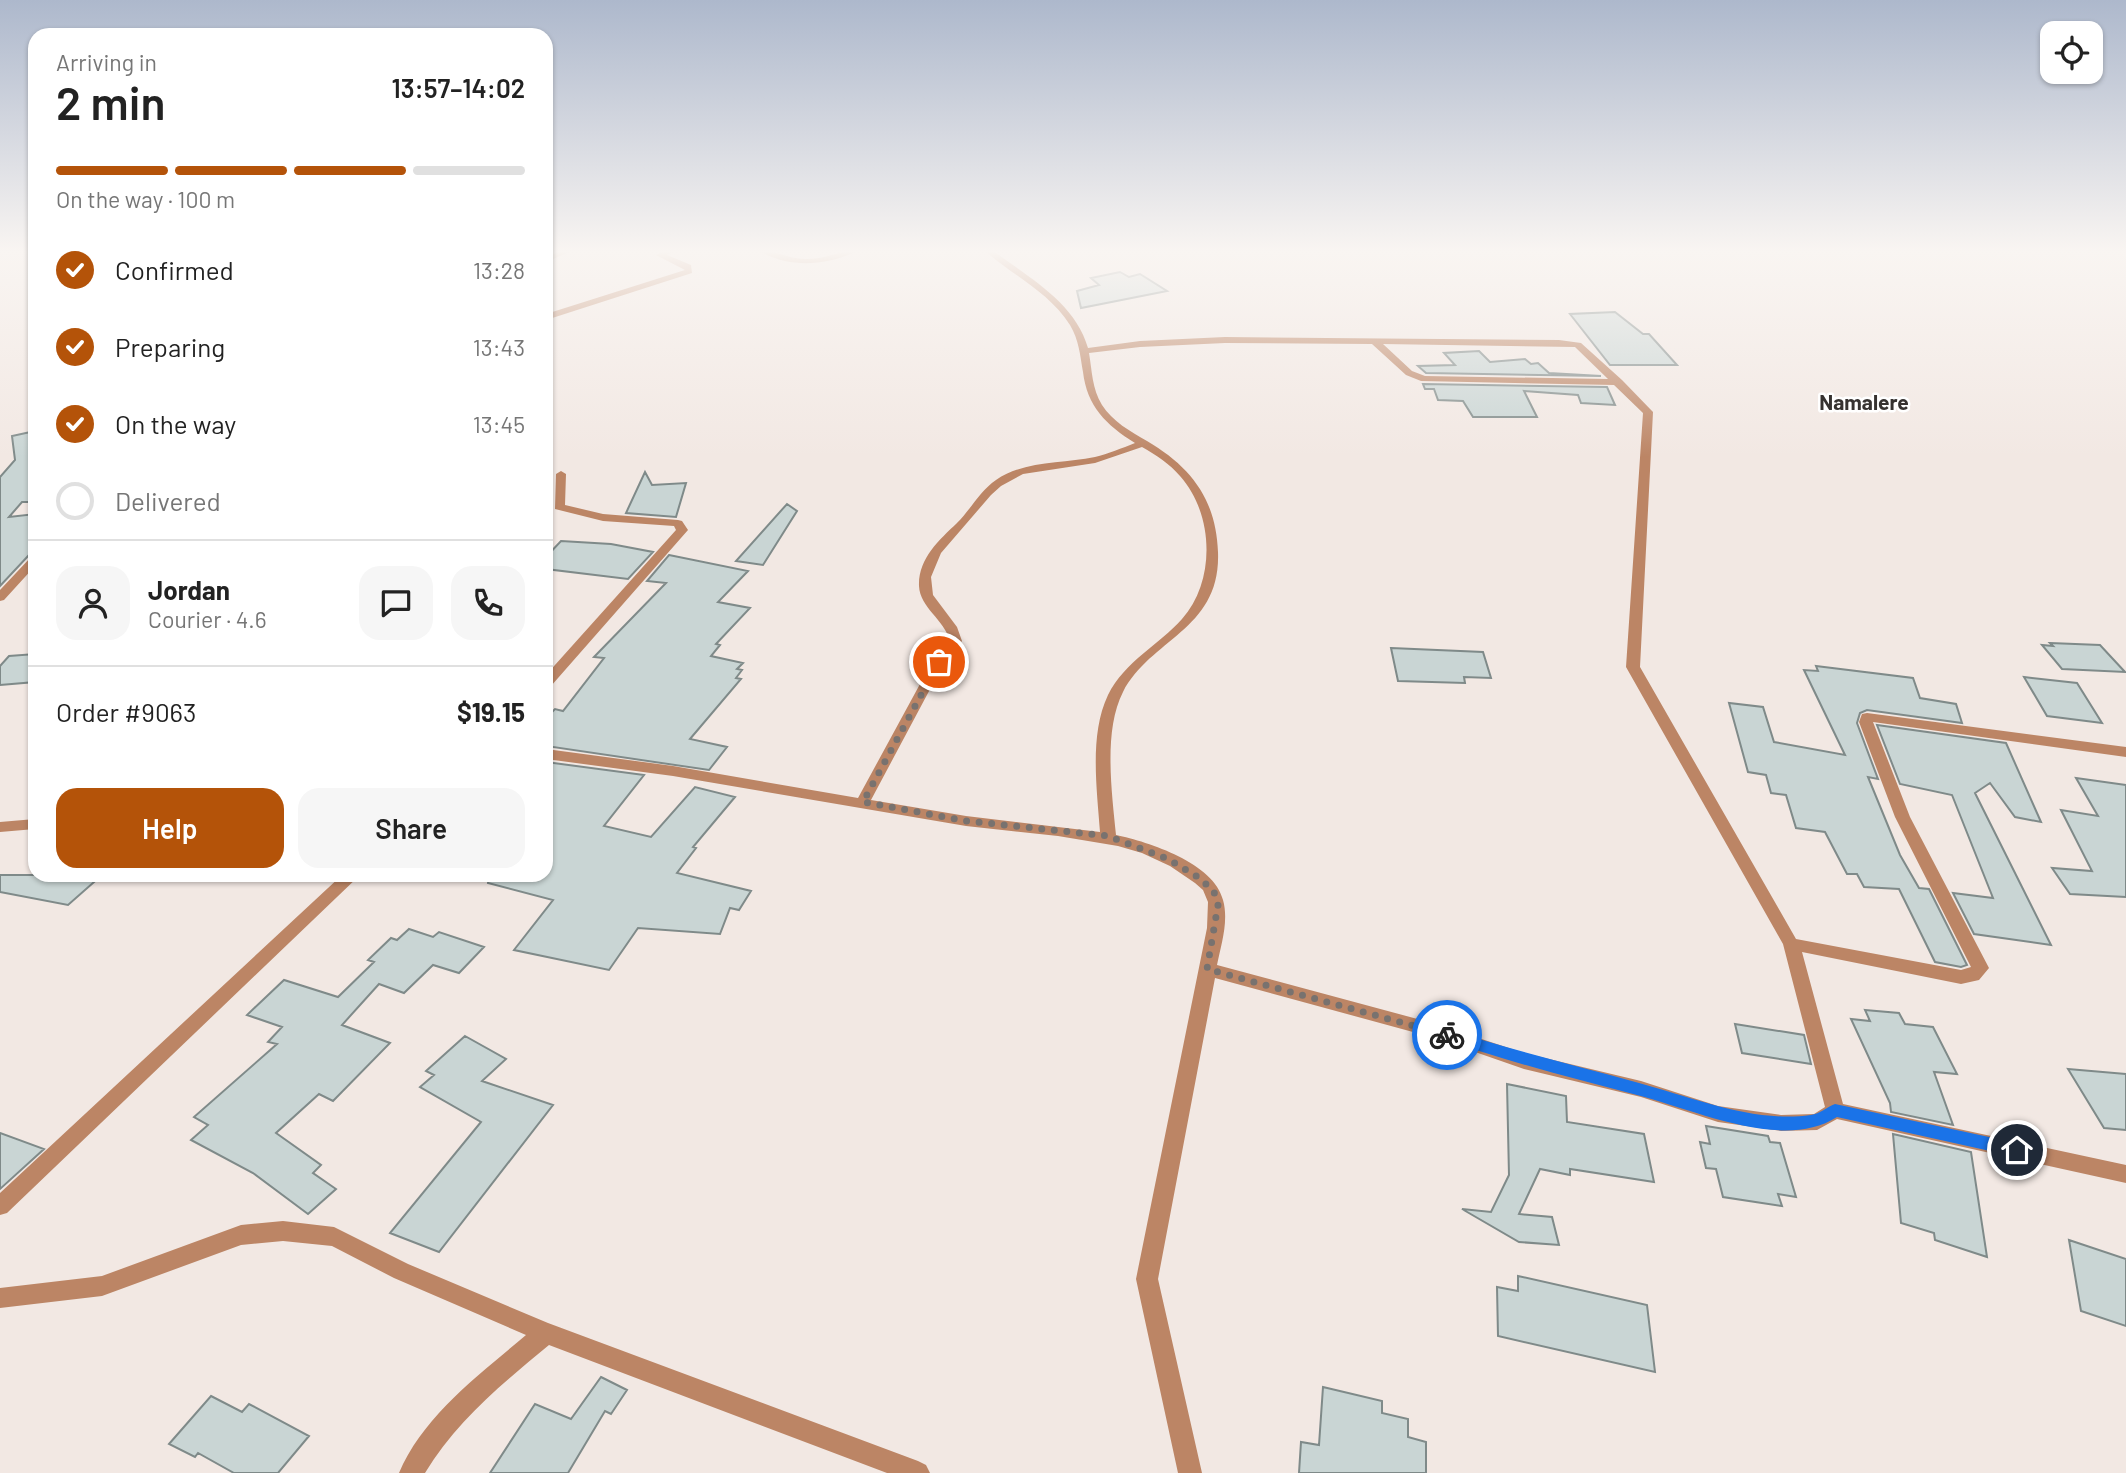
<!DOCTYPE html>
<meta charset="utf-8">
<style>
:root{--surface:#fff;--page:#f6f6f6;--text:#222;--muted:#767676;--line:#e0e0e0;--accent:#b45309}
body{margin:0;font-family:Barlow,sans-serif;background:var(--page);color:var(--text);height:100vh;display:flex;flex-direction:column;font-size:26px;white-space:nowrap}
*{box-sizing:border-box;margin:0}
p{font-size:23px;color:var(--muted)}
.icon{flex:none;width:38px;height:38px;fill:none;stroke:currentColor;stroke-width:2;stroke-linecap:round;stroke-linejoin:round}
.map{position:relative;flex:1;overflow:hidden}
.panel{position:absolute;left:28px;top:28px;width:525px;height:854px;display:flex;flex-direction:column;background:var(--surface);border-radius:21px;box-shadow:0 2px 5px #0004}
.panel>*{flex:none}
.controls{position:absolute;left:2040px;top:21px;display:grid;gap:14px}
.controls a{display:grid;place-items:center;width:63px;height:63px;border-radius:14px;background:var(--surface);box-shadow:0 2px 5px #0004;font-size:35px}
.pin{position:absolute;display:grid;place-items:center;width:60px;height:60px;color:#fff;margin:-30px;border:4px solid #fff;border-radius:50%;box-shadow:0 2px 7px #0007}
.courier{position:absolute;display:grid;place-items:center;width:70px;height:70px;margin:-35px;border:5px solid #1a73e8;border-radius:50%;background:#fff;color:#222;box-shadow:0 2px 9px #0007}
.headline em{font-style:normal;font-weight:600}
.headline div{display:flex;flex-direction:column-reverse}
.headline{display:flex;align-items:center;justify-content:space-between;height:119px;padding:0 28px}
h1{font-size:46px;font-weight:600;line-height:52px}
.bar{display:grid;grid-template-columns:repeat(4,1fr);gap:10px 7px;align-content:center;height:84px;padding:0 28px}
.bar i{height:9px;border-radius:5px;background:var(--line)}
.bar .on{background:var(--accent)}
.bar p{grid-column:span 4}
.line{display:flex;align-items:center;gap:18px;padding:0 28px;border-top:2px solid var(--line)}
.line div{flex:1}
.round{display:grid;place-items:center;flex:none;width:74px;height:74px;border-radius:21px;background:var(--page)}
ol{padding:0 28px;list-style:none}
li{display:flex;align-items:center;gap:21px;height:77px}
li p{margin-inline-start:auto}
li .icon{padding:7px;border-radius:50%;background:var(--accent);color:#fff;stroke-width:4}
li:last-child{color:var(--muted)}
li i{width:38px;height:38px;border:4px solid var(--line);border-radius:50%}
.action{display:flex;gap:14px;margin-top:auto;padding:14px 28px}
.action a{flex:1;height:80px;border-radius:21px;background:var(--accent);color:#fff;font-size:28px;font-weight:600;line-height:80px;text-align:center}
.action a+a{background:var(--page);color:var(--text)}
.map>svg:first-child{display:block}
.building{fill:#c9d5d4;stroke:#7f8a89;stroke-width:2}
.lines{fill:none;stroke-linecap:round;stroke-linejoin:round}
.minor{fill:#bc8565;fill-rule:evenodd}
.route{fill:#1a73e8}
.done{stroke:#78726f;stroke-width:7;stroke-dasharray:0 12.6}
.labels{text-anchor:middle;stroke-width:5;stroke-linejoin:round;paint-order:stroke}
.far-quarter-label{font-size:21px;font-weight:bold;fill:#363230;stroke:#fff}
</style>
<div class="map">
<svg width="2126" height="1473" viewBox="0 0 2126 1473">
<rect width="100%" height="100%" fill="#f2e8e3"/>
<path class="building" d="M1120,272L1129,277L1140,274L1167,291L1081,308L1077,291L1099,285L1091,278Z
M1615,312L1643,334H1649L1677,365H1610L1570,314Z
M1479,351L1490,362L1525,359L1531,364L1538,363L1549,373L1601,376L1426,373L1418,366L1455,365L1444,353Z
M1423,384L1607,387L1615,405L1581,403L1578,395L1524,391L1537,417H1473L1463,401L1438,400L1434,389H1425Z
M35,431V502H22L9,517L35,514V554L29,555L0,586V477L15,460L12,436Z
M645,472L652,485L686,483L676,517L626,513Z
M787,504L797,511L763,565L736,561Z
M561,541L611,544L653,552L628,579L546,569V557Z
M669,555L748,571L718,602L750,608L716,644L720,645L711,656L743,663L737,669L742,670L736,678L741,679L690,739L727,747L709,770L546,746V718L555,709L563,711L604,658L594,657L666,583L647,581Z
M2050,643L2100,645L2125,672L2062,669L2042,645L2053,646Z
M1391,648L1483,652L1491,678L1464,677L1465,683L1398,681Z
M35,654V682L0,685V666L9,656Z
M1816,666L1913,678L1920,698L1956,704L1962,723L1867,710L1860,713L1857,723L1878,779L1868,777L1900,855L1919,888L1929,889L1967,965L1961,967L1935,962L1899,889L1864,887L1857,874H1847L1825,832L1796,828L1786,795L1771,793L1766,775L1748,772L1729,703L1763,707L1774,742L1845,755L1804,670L1818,671Z
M2024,677L2077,683L2102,723L2047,716Z
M1877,725L2006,743L2041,822L2015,817L1990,783L1975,793L2051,945L1974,934L1953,893L1993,898L1952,795L1900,784Z
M546,762L644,775L604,826L651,837L695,787L735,797L693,847L696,848L677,873L751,891L739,910L730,908L720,934L638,928L609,970L514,950L553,900L488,883L489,875H546Z
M2076,778L2126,785V897L2070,894L2052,868L2092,871L2061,810L2098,816Z
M0,875H102L68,905L0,892Z
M409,929L433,937L439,932L484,947L459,973L433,965L404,993L379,984L342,1025L390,1043L333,1101L319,1094L276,1133L321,1165L313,1173L336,1189L308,1214L253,1173L191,1140L208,1125L194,1117L277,1044L268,1042L282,1027L247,1015L284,980L338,997L374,962L368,960L391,938L397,940Z
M1865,1010L1899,1013L1905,1024L1933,1027L1957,1074L1934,1072L1953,1125L1891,1112L1890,1103L1851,1019L1870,1021Z
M1735,1024L1804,1035L1811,1064L1742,1053Z
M465,1036L506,1059L482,1081L553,1105L439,1252L390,1233L481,1122L420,1087L434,1075L426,1071Z
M2068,1069L2126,1074V1130L2104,1128Z
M1507,1084L1566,1096L1567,1122L1644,1134L1654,1182L1570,1169V1175L1540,1169L1519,1214L1552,1217L1559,1245L1519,1242L1462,1209L1491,1212L1509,1175Z
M1706,1126L1768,1136L1770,1142L1780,1143L1796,1197L1778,1194L1782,1206L1723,1197L1716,1169L1706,1168L1700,1142L1710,1144Z
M0,1133L44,1149L0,1189Z
M1893,1134L1971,1152L1987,1257L1935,1240L1934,1233L1901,1223Z
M2069,1240L2126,1259V1326L2081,1311Z
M1518,1276L1647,1305L1655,1372L1498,1336L1497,1287L1518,1291Z
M601,1377L627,1390L611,1414L605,1411L568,1473H490L535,1404L571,1419Z
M1323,1387L1382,1401V1413L1408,1419V1437L1426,1442V1473H1299L1301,1442L1319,1445Z
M211,1396L242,1412L249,1404L309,1436L278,1473H234L198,1453L195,1457L169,1444Z"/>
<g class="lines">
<path class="minor" d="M563,250H574L546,262V257Z
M666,250H677L667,255L691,265L692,273L546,320V314L685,270L656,255Z
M758,250C775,250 790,260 808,259C826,259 842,250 859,250C828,266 788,269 758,250Z
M984,250H992C1028,277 1075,302 1088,348L1140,341L1225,337L1559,340L1581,343L1622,380L1653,412L1640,667L1796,939L1961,970L1971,967L1895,817L1859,722L1862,714L1867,713L2126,747V757L1873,722L1910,817L1989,968L1979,980L1961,984L1802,952L1843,1104L2126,1165V1183L1837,1119L1817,1130L1781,1131L1718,1122L1641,1097L1524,1069L1435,1038L1215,978L1158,1279L1202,1473H1178L1136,1279L1207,928L1208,902L1203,890L1195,883L1170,866L1142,853L1118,846L1058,836L966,826L673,776L546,759V749L673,766L858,798L932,662L950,641C944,619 920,608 919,586C918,559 939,540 957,523C971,509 980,491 996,480C1025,460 1062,464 1095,457C1108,454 1122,448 1135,443C1106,425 1087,406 1083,372C1080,355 1079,340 1070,325C1049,292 1012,275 984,250ZM1225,343L1372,344L1406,375L1421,381L1614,385L1643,413L1626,667L1783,944L1825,1107L1814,1114L1781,1115L1718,1106L1641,1081L1524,1053L1436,1024L1217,965C1221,945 1229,921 1223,900C1214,863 1149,842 1116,835C1112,793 1103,731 1123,692C1151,638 1221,630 1218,552C1216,499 1191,467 1147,441C1131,432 1112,421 1102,405C1092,389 1092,370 1089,353L1140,347ZM1383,344L1575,347L1608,379L1425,376L1412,371ZM1142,447C1156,455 1170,464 1180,476C1214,514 1216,581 1182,619C1159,645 1125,661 1108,695C1089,735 1097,789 1100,832L966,816L871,800L944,663L962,641L957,627L933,595L931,577L941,553L991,495L1001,486L1023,474L1095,463Z
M561,471L566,474L565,505L603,514L678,520L682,521L688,530L551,686L546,687V675L676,530L674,526L603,521L555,509L556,474Z
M35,556V566L4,600L0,601V590L31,557Z
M35,819V829L0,832V822Z
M342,875H360L7,1213L0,1215V1193Z
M283,1221L334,1227L408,1264L548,1323L918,1461L926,1465L930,1473H887L549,1345C503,1383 456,1421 425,1473H399C423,1416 480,1374 526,1335L394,1278L332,1246L283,1241L241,1245L102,1296L0,1308V1288L102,1276L241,1225Z"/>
</g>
<linearGradient id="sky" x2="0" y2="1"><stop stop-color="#adb8cc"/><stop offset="0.55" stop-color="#f9f5f2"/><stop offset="1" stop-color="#f9f5f2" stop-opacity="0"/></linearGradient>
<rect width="2126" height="457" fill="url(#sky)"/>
<path class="route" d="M1447,1029C1511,1050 1574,1065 1639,1083C1695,1098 1752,1123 1811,1115C1820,1114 1827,1107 1835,1104L2017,1143L2025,1150L2017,1157L1837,1117C1783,1152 1693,1109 1637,1095C1571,1078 1507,1061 1442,1039V1031Z"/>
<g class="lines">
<path class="done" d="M939,662L863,802L967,821L1108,836L1168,859L1201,879L1214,892L1218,905L1207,969L1447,1035"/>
</g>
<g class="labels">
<g class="far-quarter-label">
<text x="1864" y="410">Namalere</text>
</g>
</g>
</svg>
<div class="controls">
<a><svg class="icon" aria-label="locate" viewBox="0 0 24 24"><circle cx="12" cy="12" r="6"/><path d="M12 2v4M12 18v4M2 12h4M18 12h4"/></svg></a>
</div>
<div class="pin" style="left:939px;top:662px;background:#ea580c"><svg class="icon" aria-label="bag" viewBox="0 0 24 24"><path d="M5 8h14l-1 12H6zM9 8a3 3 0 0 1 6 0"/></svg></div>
<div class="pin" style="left:2017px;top:1150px;background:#1f2937"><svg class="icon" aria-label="home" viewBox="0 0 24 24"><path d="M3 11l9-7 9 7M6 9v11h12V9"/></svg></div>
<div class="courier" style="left:1447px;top:1035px"><svg class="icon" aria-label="bike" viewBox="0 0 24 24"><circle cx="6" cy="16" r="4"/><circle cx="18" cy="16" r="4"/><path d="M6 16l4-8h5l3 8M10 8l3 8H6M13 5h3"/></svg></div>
<section class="panel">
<div class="headline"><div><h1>2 min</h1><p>Arriving in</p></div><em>13:57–14:02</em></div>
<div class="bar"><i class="on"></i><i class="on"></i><i class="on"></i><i></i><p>On the way · 100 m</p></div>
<ol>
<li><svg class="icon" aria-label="check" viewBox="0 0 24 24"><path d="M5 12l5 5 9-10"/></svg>Confirmed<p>13:28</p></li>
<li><svg class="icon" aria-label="check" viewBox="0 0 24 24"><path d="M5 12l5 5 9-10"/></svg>Preparing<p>13:43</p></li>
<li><svg class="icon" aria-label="check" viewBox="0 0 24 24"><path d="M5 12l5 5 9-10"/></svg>On the way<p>13:45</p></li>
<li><i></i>Delivered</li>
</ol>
<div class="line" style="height:126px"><a class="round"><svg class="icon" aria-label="person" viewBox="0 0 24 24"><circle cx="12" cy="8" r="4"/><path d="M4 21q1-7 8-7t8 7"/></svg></a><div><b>Jordan</b><p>Courier · 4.6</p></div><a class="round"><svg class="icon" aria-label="chat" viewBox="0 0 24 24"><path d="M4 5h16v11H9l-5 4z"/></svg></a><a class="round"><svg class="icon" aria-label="phone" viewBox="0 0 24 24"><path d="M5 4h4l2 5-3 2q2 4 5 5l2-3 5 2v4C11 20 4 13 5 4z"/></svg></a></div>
<div class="line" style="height:91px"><div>Order #9063</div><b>$19.15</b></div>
<div class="action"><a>Help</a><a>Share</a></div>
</section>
</div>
